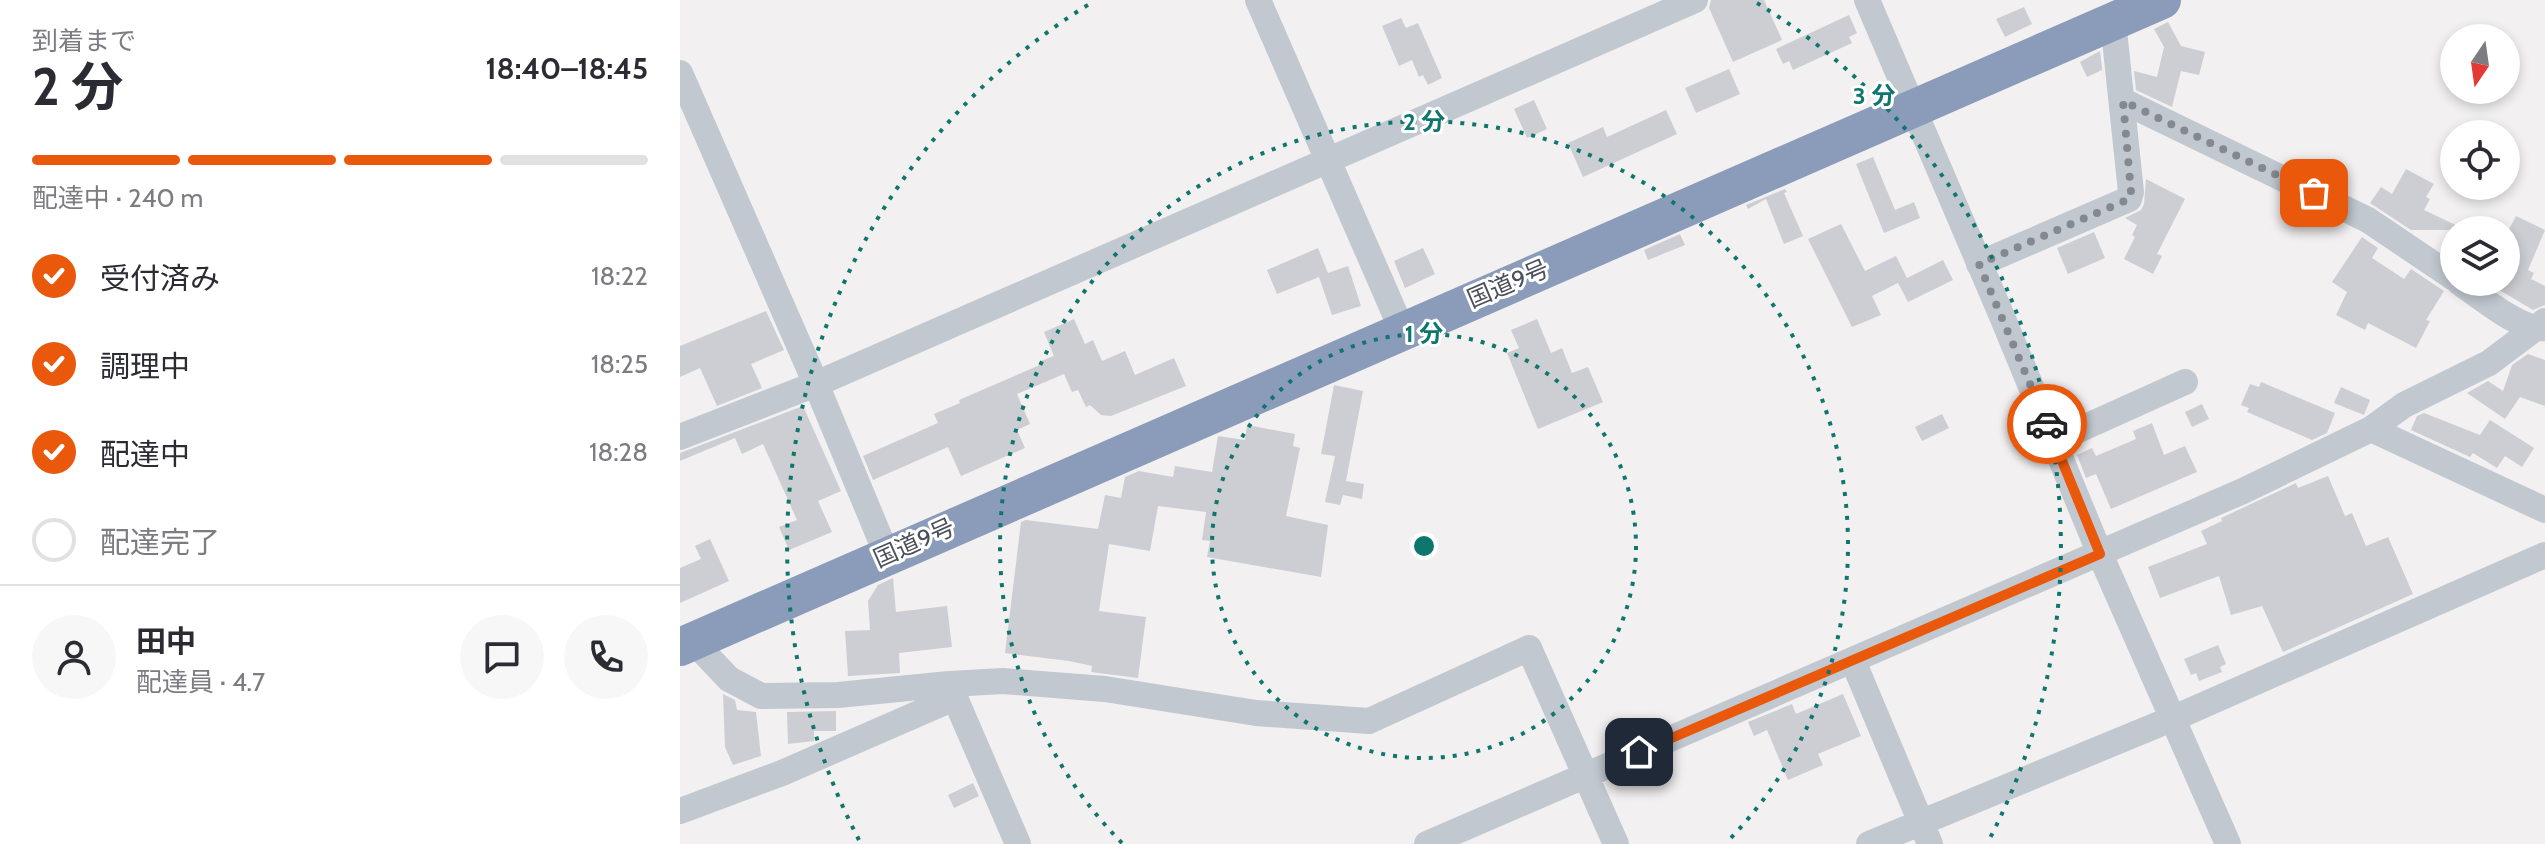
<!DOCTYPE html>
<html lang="ja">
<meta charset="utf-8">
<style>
:root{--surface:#fff;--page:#f7f7f7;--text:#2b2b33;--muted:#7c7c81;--line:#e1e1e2;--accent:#ea580c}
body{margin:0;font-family:Cabin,"Noto Sans JP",sans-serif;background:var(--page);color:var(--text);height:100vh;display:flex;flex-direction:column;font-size:30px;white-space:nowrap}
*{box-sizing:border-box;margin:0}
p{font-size:26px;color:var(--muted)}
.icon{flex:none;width:44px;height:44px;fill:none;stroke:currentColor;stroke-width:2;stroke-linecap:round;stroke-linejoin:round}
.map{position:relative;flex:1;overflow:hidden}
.panel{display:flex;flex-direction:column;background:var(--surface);width:680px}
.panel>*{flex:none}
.needle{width:52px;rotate:193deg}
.fabs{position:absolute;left:1760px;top:24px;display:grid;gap:16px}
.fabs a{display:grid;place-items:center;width:80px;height:80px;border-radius:50%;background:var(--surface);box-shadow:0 4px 12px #0003;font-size:40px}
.pin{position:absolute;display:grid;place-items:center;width:68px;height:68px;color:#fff;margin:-34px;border-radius:16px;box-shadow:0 4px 12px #0006}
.courier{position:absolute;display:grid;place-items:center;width:80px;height:80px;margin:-40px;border:6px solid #ea580c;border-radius:50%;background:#fff;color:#222;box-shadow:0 2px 10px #0007}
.headline em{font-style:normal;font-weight:700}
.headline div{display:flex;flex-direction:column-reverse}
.headline{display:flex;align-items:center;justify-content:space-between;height:136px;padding:0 32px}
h1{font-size:52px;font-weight:700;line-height:60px}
.bar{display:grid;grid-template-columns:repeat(4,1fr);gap:12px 8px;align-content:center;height:96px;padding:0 32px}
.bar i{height:10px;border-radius:6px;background:var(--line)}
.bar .on{background:var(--accent)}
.bar p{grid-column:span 4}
.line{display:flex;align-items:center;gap:20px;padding:0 32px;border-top:2px solid var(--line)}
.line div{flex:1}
.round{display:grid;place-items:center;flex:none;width:84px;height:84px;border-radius:42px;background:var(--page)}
ol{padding:0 32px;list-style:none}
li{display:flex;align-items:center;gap:24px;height:88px}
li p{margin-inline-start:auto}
li .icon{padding:8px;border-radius:50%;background:var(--accent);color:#fff;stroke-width:4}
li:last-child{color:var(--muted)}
li i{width:44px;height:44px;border:4px solid var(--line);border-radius:50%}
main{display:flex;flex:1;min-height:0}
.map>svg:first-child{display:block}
.building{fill:#cdced4}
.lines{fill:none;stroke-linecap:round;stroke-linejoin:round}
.minor{stroke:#c1c8d0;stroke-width:26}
.highway{stroke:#8b9bba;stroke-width:38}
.done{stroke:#84888f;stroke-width:8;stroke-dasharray:0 14.4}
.route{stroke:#ea580c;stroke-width:10}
.ring{fill:none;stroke:#0f766e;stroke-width:4;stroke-dasharray:4 8}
.labels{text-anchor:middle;stroke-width:6;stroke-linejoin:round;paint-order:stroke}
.street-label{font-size:24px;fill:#49505b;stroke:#fff}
.centre{fill:#0f766e;stroke:#fff;stroke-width:4}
.ring-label{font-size:24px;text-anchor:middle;font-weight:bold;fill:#0f766e;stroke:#fff;stroke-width:6;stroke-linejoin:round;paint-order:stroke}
</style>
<main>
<section class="panel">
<div class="headline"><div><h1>2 分</h1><p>到着まで</p></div><em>18:40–18:45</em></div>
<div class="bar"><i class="on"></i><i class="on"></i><i class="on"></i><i></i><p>配達中 · 240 m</p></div>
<ol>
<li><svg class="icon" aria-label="check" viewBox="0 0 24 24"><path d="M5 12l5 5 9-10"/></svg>受付済み<p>18:22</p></li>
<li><svg class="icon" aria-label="check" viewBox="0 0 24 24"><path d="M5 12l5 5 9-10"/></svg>調理中<p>18:25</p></li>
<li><svg class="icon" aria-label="check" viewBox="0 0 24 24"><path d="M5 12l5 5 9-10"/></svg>配達中<p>18:28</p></li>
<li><i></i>配達完了</li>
</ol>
<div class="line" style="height:144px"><a class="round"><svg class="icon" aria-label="person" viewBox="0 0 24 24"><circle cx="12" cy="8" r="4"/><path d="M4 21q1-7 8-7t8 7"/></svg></a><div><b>田中</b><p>配達員 · 4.7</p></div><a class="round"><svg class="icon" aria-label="chat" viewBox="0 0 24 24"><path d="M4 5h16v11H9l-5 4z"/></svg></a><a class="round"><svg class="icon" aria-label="phone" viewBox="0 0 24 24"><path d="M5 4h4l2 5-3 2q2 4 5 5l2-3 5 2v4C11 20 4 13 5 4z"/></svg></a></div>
</section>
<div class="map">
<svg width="1865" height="844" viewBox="0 0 1865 844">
<rect width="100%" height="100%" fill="#f2f0f0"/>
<path class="building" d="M1031,0H1084L1102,40L1053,62L1029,8Z
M1344,7L1352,24L1325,37L1316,19Z
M1169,15L1177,33L1169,37L1172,43L1113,70L1109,61L1103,64L1096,49Z
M721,18L726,28L738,23L762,78L748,85L743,75L739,77L732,60L719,66L702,26Z
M1488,22L1501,46L1525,52L1519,75L1501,71L1492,107L1456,90L1454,71L1477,77L1484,47L1474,29Z
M1420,51L1424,85L1422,70L1407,77L1400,62Z
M1049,69L1060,94L1016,113L1005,88Z
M854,100L867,129L847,138L834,109Z
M986,110L997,134L903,177L888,143L923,127L927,137Z
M1193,157L1215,210L1234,202L1240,218L1204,233L1176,164Z
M1726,169L1754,184L1746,197L1750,199L1744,210L1786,230H1731L1690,203L1701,187L1712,194Z
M1466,179L1505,199L1477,254L1482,256L1473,274L1444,259L1455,237L1452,235L1457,225L1445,218L1461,210L1464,204Z
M1105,189L1107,192L1104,193L1123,236L1104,244L1086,199L1068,209L1066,205Z
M1836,216L1865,230L1848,270L1854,273L1851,279L1865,286V305L1853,310L1806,282H1826V235Z
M1161,224L1185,271L1216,256L1227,278L1263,260L1273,280L1228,302L1218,283L1192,296L1201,315L1172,327L1128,239Z
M1414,232L1425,258L1388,274L1377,248Z
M1000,234L1005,245L968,260L964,250Z
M1682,237L1698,248L1692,258L1724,279L1731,269L1764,291L1746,320L1750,321L1736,348L1688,323L1685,330L1656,315L1667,292L1652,282Z
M638,248L648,273L668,266L681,306L652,315L639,277L597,294L587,270Z
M743,248L755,274L725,288L714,261Z
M86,311L104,350L71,364L82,388L37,406L20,368L0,377V346Z
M394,319L405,344L413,340L422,361L445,351L455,375L494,358L506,386L431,416L421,415L410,405L406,407L398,390L392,392L384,374L337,394L350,424L337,430L345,448L281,476L268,447L193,480L183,456L258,423L254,414L280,403L279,400L362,364L361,361L374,356L364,332Z
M857,319L871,353L882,348L892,373L908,367L923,402L858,429L827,353L839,348L831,330Z
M1848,354L1865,360V406L1840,397L1825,419L1787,393L1808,381L1823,391L1832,365Z
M1581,382L1655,413L1647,433L1632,440L1567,412L1569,408L1561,405L1570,384L1579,387Z
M654,385L683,391L666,481L684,484L682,499L663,495L660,505L645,502L655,456L641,454Z
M1661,387L1690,400L1684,415L1654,403Z
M1522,404L1529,419L1512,427L1505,412Z
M123,406L161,491L138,501L152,532L109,550L99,527L117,520L83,444L62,454L55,438L0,461V453Z
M1744,413L1800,435L1810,420L1854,448L1842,467L1825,456L1817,468L1793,453L1790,457L1731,430L1737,416Z
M1262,414L1269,428L1242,441L1235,427Z
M1472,423L1484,455L1505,446L1517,472L1431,509L1416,474L1406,478L1397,455L1412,448L1416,456L1456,439L1453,431Z
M567,425L615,434L613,446L620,448L606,516L648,525L641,577L527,557L530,541L522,540L526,512L478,506L470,551L429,544L419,611L466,617L458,678L411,672L412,666L389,661L325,653L341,522L346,520L418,529L425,495L441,498L445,477L459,471L493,477L495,466L532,472L538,436L565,440Z
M1648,476L1665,516L1672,513L1686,546L1708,537L1733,594L1603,652L1582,606L1551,615L1539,576L1480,598L1468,567L1527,544L1521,531L1542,521L1541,518L1616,483L1618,488Z
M30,539L49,581L0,603V568L21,559L15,546Z
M213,578L216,612L267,606L272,647L219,653L220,673L168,676L165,631L190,630L188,601L198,585Z
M1538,645L1546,664L1540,667L1542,672L1519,681L1516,673L1511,675L1504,659Z
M43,694L55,700L57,710L76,712L81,756L53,765L45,747Z
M1163,694L1181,736L1138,754L1143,765L1108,780L1087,730L1074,736L1068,722L1112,704L1116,714Z
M156,711V731H134V741L108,744L107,712Z
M293,783L299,796L274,808L268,795Z"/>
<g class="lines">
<path class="minor" d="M578,0L722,330
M1187,0L1321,314L1420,554L1548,844
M0,73L136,384L207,555
M1443,101L1688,220L1774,278
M1299,264L1449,199L1451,192L1433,21
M1779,282C1799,296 1842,332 1865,328
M1691,429L1865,510
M0,437L136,384L1015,0
M1374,441L1505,382
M13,641L49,679L81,696L158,695L269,684L323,681L425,689L576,713L689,721L849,648L936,844
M1173,661L1250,844
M269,684L338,844
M0,811L102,773L274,698
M747,844L1563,491L1691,429L1724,405L1809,363L1865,321
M1189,844L1494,718L1865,555"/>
<path class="highway" d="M0,647L1482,0"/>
</g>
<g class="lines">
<path class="done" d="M1367,424L1299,264L1449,199L1451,192L1443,101L1634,193"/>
<path class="route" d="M959,752L1420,554L1367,424"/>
</g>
<g class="ring">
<circle cx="744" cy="546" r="212"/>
<path d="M442 843A424 424 0 1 1 1046 843"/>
<path d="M179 840A637 637 0 0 1 411 3M1077 3A637 637 0 0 1 1309 840"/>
</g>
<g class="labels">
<g class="street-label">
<text transform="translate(828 284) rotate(-23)" y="8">国道9号</text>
<text transform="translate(234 543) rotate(-24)" y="8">国道9号</text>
</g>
</g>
<circle cx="744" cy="546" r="12" class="centre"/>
<g class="ring-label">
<text x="1194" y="104">3 分</text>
<text x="744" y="130">2 分</text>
<text x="744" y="342">1 分</text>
</g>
</svg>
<div class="fabs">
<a><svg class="needle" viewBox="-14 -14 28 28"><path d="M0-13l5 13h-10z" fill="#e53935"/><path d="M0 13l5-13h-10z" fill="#7c7c81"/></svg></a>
<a><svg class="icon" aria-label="locate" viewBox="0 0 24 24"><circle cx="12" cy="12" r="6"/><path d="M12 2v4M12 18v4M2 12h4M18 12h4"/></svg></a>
<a><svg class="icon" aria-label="layers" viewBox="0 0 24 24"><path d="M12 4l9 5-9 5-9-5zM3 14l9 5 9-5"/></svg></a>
</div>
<div class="pin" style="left:1634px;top:193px;background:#ea580c"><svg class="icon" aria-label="bag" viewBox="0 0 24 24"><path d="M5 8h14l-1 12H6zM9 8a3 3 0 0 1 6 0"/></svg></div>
<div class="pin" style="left:959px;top:752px;background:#1f2937"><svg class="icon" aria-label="home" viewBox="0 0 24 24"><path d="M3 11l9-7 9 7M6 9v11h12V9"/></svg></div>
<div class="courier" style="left:1367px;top:424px"><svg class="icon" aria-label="car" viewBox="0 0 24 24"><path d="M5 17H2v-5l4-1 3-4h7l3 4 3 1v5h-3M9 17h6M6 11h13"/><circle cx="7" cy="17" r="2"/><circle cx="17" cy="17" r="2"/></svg></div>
</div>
</main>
